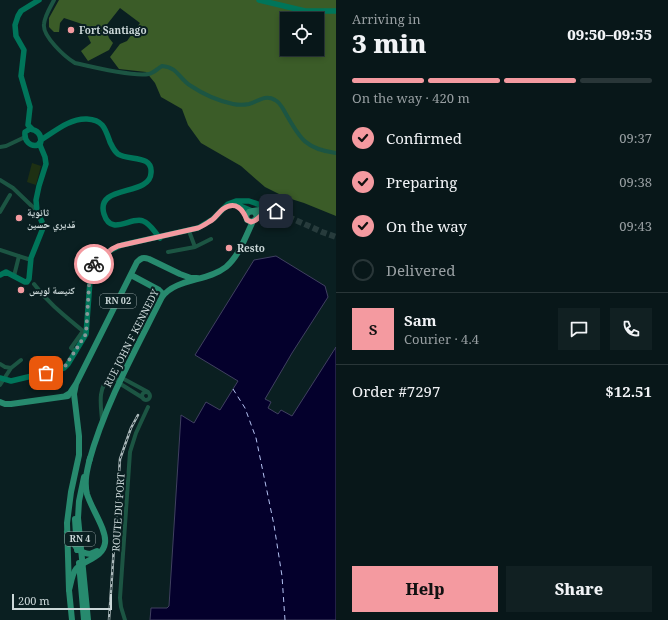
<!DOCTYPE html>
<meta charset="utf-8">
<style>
:root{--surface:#081719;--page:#112022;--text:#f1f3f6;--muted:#989fa2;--line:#293638;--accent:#f49aa0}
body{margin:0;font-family:"Noto Serif","Noto Naskh Arabic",serif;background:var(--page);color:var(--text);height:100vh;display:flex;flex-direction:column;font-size:15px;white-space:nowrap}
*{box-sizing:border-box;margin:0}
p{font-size:13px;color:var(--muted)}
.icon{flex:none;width:22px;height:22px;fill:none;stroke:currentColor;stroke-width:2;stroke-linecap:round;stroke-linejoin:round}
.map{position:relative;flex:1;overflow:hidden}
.side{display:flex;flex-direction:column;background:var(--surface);width:332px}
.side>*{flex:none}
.fabs{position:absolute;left:280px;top:12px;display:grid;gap:8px}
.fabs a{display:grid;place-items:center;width:44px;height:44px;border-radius:0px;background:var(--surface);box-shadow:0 2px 6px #0003,0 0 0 1px var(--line);font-size:20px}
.scale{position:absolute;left:12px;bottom:10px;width:100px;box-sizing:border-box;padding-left:4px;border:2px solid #cbd7d8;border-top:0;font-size:11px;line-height:14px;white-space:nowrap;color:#cbd7d8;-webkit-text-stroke:3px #0a1f21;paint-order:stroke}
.pin{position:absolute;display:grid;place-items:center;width:34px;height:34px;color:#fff;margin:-17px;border-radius:8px;box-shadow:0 2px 6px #0006}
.courier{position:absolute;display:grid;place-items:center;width:40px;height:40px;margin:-20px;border:3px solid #f49aa0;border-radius:50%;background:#fff;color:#222;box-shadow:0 1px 5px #0007}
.head em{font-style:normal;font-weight:800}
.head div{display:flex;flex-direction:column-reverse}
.head{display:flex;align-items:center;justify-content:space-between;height:68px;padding:0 16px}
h1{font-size:26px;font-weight:800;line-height:30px}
.bar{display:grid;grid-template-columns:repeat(4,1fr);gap:6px 4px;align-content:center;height:48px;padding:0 16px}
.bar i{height:5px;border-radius:3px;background:var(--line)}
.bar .selected{background:var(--accent)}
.bar p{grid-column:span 4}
.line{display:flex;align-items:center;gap:10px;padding:0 16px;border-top:1px solid var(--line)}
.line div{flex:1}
.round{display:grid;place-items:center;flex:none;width:42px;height:42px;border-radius:0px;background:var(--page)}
ol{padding:0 16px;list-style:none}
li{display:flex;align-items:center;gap:12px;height:44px}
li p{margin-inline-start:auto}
li .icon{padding:4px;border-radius:50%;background:var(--accent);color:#111;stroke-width:4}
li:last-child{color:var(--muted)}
li i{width:22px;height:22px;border:2px solid var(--line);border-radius:50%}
.cta{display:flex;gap:8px;margin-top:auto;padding:8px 16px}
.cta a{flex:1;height:46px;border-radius:0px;background:var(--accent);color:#111;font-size:16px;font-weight:800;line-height:46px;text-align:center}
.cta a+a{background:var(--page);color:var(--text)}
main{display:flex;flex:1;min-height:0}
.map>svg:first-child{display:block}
.green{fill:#1e3013}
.forest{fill:#3b5c28;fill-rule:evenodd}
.water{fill:#04002c;stroke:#404060}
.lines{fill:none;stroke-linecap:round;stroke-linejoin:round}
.ferry{stroke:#b4c2f3;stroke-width:1;stroke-dasharray:5 4;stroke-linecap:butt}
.primary-tunnel{stroke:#273b3c;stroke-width:6;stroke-dasharray:6 3;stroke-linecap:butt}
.street{stroke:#1c5543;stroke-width:4}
.secondary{stroke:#00755a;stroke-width:5.5}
.primary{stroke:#278a6e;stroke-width:6}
.rail-casing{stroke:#acb9bb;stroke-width:2.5}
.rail{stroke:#0a1f21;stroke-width:1;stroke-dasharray:3;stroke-linecap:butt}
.primary-bridge{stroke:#278a6e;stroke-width:6}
.done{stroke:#879798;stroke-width:4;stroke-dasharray:0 7.2}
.route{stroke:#f49aa0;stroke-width:5}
.poi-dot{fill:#f49aa0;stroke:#0a1f21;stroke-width:1.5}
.labels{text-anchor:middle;stroke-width:4;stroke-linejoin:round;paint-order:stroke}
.shield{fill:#0a1f21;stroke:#91a0a1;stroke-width:1}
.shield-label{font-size:9px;font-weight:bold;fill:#cbd7d8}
.poi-label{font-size:10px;font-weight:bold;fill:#cbd7d8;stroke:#0a1f21;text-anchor:start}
.street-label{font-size:10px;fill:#cbd7d8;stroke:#0a1f21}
</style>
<main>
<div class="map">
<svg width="336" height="620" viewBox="0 0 336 620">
<rect width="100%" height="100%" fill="#0a1f21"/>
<path class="green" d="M32,163L41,166L36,185L27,182Z"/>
<path class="forest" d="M59,0H336V216L304,203L285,197L265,187L241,166L201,143L188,125L182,109L161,97L155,83L146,72L119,69L110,57L120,44L127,41L140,23L120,8L105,27L109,38L113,43L109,50L88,61L81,51L91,43L82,24L64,18L60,23L59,32H54L49,27V18ZM287,19H317V49H287Z"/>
<path class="water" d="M276,256L325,286L328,297L292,353L265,399L271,402L268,408L278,414L281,410L292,416L336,347V620H150L151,608H167L169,606L181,415L194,423L206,402L220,410L238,381L195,355L254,260Z"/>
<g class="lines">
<path class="ferry" d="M233,389L245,408L256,438L274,525L282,576L285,620"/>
<path class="primary-tunnel" d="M280,213L322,232L336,237"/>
<path class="street" d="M54,0C50,8 45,15 44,24C42,36 65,57 75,63C92,67 133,77 149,74C154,73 157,69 162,66C178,67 179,79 191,86C203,94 219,101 233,104C238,105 244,105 249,104C257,102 265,94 275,100C280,102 283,109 286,114C300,139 306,149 336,153
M0,147L6,146L25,137
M0,180L13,188L37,211
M0,212L10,195
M189,231L195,247
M0,250L31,260
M168,252L195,247L211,239
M14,276L19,256
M34,284C48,303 65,316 83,331L71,348L76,352
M0,364L5,367L11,368L21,360
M122,378L148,392
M119,383L143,398
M0,385L11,368
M142 396a4 4 0 1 1 8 0a4 4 0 1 1-8 0Z
M102,420C101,407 97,387 110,378L120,381
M125,620L121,607L120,598L130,452L136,433L148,407"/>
<path class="secondary" d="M259,0L305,11H336
M30,129C37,130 41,134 41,141L38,145C30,147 24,141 25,132Z
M32,129L28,125L30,107L21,76L24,50L16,36L15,25L18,16L21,11L39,0
M41,140C54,132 70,118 87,119C103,120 105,128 110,142C112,146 114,151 118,154C128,161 153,154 151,173C150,197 95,184 104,214C111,237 131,216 143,221C151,224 154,232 160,238
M229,205H238L252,211
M0,275L6,272L25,282H27L29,279L31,258L43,228L42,222L37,211L36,200L39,186L46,164L45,157L40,145L41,141
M0,378L11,381L57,370L64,368L68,364L86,334L91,268C97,258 111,249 122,245L198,228L213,219L228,204L236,201H249L272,209"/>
<path class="primary" d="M253,211L267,209L280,213
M257,218L256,214L253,211L249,212L246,215L247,220L252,222L263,213L273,211
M131,275L159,290L162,293V297
M65,396L70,393L76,384L137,262C141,258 143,257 149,259L180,274L191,278H197
M0,402L5,404H11L68,396
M89,462C105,404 135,351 162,297C176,278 207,282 226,267C239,256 246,236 253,221
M84,477L79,501L78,518L88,620
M75,519L77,550
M79,563L84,620
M72,620L69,590L67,523L71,492L79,455V436L74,394L76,384"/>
<defs>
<path id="rail" d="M109,620L120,459L131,428L138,415"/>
</defs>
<use href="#rail" class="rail-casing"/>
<use href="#rail" class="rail"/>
<path class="primary-bridge" d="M67,532C73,542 76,553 90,554L97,551
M69,590C71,583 72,574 76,569C84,560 103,558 105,543C107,530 91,508 87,494C84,482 87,470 90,458"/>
</g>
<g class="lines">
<path class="done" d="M46,373L64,368L86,334L90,271L94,264"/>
<path class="route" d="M94,264L112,249L118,246L198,228C203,226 207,223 212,220C216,217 219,212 223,209C236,200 243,210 247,220L251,222C261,220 262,208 276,211"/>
</g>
<g class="poi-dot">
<circle cx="71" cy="30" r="4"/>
<circle cx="19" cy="218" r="4"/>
<circle cx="229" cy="248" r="4"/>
<circle cx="21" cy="290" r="4"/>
</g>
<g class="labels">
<g class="shield">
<rect x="100" y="294" width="36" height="14" rx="3"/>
<rect x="65" y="532" width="30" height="14" rx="3"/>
</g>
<g class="shield-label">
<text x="118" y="304">RN 02</text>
<text x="80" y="542">RN 4</text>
</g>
<g class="poi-label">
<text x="79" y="34">Fort Santiago</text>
<text x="27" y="216">ثانوية<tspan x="27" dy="12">قديري حسين</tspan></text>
<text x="237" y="252">Resto</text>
<text x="29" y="294">كنيسة لويس</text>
</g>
<g class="street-label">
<text transform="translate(131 338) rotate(-63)" y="4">RUE JOHN F KENNEDY</text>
<text transform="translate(118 512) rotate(-86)" y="4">ROUTE DU PORT</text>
</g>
</g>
</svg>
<div class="fabs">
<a><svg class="icon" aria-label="locate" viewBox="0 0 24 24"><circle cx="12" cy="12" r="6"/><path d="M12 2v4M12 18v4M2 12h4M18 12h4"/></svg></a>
</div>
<div class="scale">200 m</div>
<div class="pin" style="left:46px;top:373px;background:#ea580c"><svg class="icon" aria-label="bag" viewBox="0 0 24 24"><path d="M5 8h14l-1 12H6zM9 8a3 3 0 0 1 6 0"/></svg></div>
<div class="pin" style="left:276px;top:211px;background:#1f2937"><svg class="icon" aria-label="home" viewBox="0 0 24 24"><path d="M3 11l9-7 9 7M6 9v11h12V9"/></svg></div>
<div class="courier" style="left:94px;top:264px"><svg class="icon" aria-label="bike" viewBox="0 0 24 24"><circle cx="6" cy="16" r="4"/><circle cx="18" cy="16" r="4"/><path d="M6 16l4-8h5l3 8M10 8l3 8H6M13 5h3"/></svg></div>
</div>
<section class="side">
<div class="head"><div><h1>3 min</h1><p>Arriving in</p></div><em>09:50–09:55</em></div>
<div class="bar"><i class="selected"></i><i class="selected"></i><i class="selected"></i><i></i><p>On the way · 420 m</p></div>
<ol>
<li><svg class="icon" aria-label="check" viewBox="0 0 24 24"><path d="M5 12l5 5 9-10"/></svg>Confirmed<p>09:37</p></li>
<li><svg class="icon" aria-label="check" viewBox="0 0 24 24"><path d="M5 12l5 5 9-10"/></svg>Preparing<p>09:38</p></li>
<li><svg class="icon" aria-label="check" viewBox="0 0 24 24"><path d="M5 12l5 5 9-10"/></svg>On the way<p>09:43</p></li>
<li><i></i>Delivered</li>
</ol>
<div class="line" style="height:72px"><b class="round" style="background:var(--accent);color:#111">S</b><div><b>Sam</b><p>Courier · 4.4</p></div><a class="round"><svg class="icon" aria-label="chat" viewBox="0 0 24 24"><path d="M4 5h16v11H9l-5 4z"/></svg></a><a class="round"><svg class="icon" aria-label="phone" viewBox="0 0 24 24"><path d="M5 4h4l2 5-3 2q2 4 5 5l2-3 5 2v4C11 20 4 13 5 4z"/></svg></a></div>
<div class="line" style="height:52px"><div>Order #7297</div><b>$12.51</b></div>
<div class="cta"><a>Help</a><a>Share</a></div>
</section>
</main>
